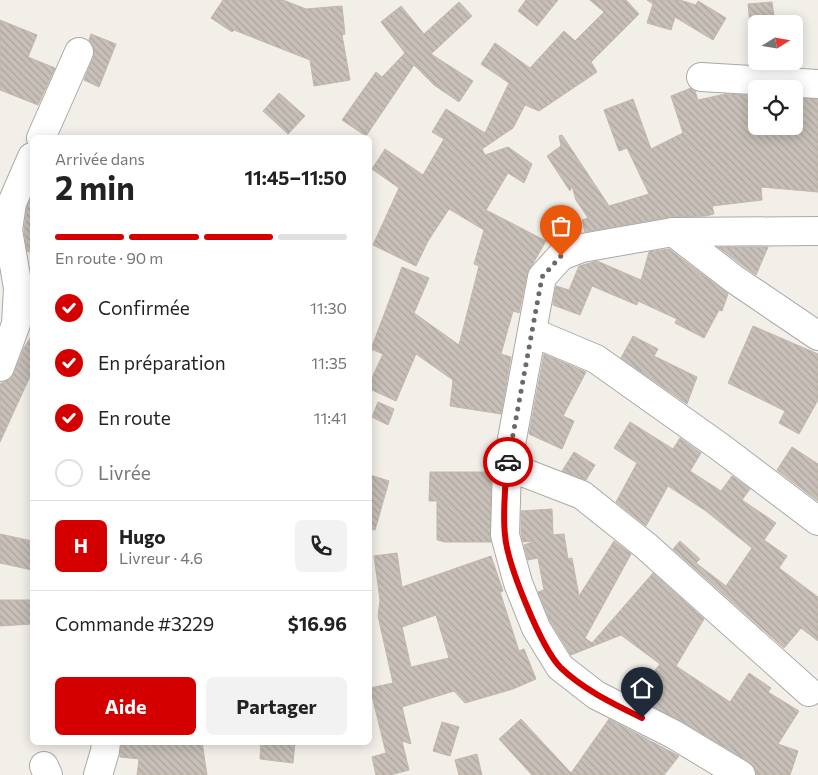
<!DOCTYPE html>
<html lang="fr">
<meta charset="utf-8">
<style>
:root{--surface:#fff;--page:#f2f2f2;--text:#222;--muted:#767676;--line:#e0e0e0;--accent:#d40000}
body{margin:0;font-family:Commissioner,sans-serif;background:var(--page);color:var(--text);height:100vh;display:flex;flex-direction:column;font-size:19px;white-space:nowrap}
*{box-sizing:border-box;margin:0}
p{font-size:16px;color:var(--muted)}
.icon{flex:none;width:28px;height:28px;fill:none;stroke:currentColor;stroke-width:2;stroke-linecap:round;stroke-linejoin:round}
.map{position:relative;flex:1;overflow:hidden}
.side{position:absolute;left:30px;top:135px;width:342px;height:610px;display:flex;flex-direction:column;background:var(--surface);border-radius:8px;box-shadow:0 2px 12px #0003}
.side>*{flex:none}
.needle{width:32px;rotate:79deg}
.controls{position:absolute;left:748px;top:15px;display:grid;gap:10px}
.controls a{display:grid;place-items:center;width:55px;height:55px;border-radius:8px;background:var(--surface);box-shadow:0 2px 12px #0003;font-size:25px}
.pin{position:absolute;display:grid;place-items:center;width:42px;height:42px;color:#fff;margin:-51px -21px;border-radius:50% 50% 50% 0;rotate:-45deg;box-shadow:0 0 5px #0007}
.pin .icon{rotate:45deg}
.courier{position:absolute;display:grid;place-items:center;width:50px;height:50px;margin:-25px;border:4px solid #d40000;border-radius:50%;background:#fff;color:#222;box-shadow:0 1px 6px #0007}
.summary em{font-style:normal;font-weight:700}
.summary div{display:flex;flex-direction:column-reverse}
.summary{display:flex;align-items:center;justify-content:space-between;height:85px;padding:0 25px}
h1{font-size:32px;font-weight:700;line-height:38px}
.bar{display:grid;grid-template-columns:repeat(4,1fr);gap:8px 5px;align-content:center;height:60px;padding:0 25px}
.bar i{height:6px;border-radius:4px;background:var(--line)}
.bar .current{background:var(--accent)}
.bar p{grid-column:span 4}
.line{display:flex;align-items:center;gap:12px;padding:0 25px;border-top:1px solid var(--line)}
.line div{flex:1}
.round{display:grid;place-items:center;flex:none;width:52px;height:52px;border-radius:8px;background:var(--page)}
ol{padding:0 25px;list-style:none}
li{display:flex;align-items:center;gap:15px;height:55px}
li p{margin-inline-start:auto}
li .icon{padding:5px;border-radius:50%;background:var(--accent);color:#fff;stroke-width:4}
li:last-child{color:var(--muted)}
li i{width:28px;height:28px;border:2px solid var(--line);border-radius:50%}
.cta{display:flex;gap:10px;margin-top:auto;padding:10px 25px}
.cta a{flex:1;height:58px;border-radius:8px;background:var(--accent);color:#fff;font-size:20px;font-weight:700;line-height:58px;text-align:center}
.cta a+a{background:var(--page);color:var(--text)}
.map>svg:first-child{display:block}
.building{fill:url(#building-back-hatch);stroke:#c4b6ab;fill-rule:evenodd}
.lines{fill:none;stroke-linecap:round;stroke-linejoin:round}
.minor-casing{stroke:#a9a9a9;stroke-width:30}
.minor{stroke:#fff;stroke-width:28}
.done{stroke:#6b6a68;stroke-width:5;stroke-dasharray:0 9}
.route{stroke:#d40000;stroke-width:6}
</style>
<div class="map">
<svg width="818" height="775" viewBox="0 0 818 775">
<defs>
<pattern id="building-back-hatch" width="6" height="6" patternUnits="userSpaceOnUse" patternTransform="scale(1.25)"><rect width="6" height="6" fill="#c7bfb8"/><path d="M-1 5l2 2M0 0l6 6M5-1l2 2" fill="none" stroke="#aba49e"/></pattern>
</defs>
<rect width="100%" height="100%" fill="#f2efe9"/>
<path class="building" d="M223,0H283L306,9L342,6L345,34L342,35L350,80L314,86L310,60L234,30L232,32L211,18Z
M526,0H558L537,26L518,11Z
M590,0H626L639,14L591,62L597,72L539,111L525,105L513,128L482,149L485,155L508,147L532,164L524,183L508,173L486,210L546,241L527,274L519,313L513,311L501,354L511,357L501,414L450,406L453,380L416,354L396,401L370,389V382L383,354L371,349L402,267L429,278L414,313L459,345L479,266L474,264L484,230L449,209L428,241L416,266L373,245L399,188L372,169L385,149L423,175L444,139L432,132L446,109L485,133L509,83L481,64L495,43L530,68L564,31L575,41L604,12Z
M647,0H680L696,5L698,1L726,18L713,40L675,17L671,30L647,23L653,4Z
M459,2L472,16L431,54L473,81L459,102L434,85L414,65L366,136L342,120L376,72L382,77L405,53L381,22L401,6L424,34Z
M772,2L775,24H750L748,4Z
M0,20L37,35L28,57L55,68L38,105L0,90Z
M91,34L116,44L99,87L84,80L93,58L94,50L89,40Z
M691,88L695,91L698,100L725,94L747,95L754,126H794V98L818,99V192L761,187L762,200L712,206L714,214L706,216L670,217L585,232L582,220L588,218L576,200L572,186L570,191L547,156L561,146L559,136L562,135L609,206L649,194L627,148L619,151L604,110L633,99L651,149L683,133L671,96Z
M279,93L305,116L288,134L263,111Z
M32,195V253L27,251L24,230L27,207Z
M718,247H768L756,275Z
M669,249L728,294L722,311L719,310L704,338L675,323L677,319L638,301L637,305L592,286L580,315L553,305L556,286L569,290L579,266L597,261L641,280L649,252Z
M753,326L818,354V400L799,434L779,423L785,411L728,383Z
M32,335V372L0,442V384L10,379L14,373L24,348Z
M633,336L658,349L654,356L697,377L687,404L621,358Z
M544,354L586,372L563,416L574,421L562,449L529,434Z
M378,402L394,409L388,425L372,417Z
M630,422L673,449L680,438L701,453L690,471L721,491L732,476L750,489L742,500L776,523L764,540L787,556L779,568L818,597V641L801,628L784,648L673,549L680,541L700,559L696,563L726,586L752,548L706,511L668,486L646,526L616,502L637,463L614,448Z
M792,447L818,464V501L777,470Z
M574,452L595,465L586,480L562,471Z
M430,472H491V542H445L437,540V501H429Z
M370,475L389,481L375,530L370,529Z
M552,509L553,535L564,534L568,559L572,558L579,596L614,541L631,554L585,638L592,643L653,573L704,619L676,666L730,702L749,673L771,688L768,692L799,711L778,744L798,751L790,775H757L754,767L749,762L681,721L634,697L660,664L621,635L571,655L550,621L538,592L544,590L538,558L528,560L524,545L535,541L523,542L521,533V511Z
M0,534L32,541V570L0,563Z
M397,553L402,587L491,556L503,591L500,592L519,651L524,649L536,679L513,689L465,703L454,691L402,707L411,744L402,741L409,770L390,775H376L372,757L386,753L370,688L393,683L378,616L380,600L374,556ZM436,615L449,658L411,667L402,627Z
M0,600H32V624L0,626Z
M521,719L571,773L609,719L679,756L664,775H532L499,739Z
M442,722L459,727L450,756L433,751Z
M121,742H202L207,775H137L139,759L120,757Z
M261,742H295L293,763L260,759Z
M477,754L482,775H459L455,760Z"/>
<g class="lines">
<defs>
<path id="minor" d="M701,77L818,84
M41,138L79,52
M673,232L734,279L818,336
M532,332L596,359L720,447L818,521
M0,367L16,324L18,288L8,230L12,203L32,157
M507,466L582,495L646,546L809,692
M44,766L48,775
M98,775L105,751L106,742
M741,775L673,734L596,695L560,667L536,628L518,583L505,535L507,466L542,277L561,256L582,248L673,232L818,231"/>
</defs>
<use href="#minor" class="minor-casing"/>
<use href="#minor" class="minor"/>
</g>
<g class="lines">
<path class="done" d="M508,462L542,277L561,256"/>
<path class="route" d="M508,462C505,479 503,517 505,535C507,563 541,648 561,668C584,690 614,704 642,718"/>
</g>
</svg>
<div class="controls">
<a><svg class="needle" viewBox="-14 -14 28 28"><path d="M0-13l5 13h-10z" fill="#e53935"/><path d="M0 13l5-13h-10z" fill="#767676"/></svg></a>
<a><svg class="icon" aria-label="locate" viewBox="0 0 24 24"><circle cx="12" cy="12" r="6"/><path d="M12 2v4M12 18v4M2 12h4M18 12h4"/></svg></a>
</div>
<div class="pin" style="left:561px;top:256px;background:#ea580c"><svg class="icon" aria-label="bag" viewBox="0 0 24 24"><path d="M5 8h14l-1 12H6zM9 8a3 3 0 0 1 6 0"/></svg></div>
<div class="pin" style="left:642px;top:718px;background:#1f2937"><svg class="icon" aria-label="home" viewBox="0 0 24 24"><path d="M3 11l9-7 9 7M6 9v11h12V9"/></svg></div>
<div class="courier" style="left:508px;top:462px"><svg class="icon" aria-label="car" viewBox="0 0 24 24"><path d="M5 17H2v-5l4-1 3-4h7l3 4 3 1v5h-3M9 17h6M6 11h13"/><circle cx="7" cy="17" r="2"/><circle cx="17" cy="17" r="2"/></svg></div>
<section class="side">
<div class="summary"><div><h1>2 min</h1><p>Arrivée dans</p></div><em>11:45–11:50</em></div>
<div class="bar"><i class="current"></i><i class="current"></i><i class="current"></i><i></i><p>En route · 90 m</p></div>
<ol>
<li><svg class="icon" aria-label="check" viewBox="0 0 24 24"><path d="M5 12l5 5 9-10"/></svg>Confirmée<p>11:30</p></li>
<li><svg class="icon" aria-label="check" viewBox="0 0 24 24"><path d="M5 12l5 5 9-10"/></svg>En préparation<p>11:35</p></li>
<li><svg class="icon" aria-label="check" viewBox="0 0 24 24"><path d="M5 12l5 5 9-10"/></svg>En route<p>11:41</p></li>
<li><i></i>Livrée</li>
</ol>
<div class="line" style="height:90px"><b class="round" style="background:var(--accent);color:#fff">H</b><div><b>Hugo</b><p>Livreur · 4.6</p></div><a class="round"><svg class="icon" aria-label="phone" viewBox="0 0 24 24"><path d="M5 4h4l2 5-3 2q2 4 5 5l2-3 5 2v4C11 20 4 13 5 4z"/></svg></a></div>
<div class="line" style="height:65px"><div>Commande #3229</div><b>$16.96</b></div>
<div class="cta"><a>Aide</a><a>Partager</a></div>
</section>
</div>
